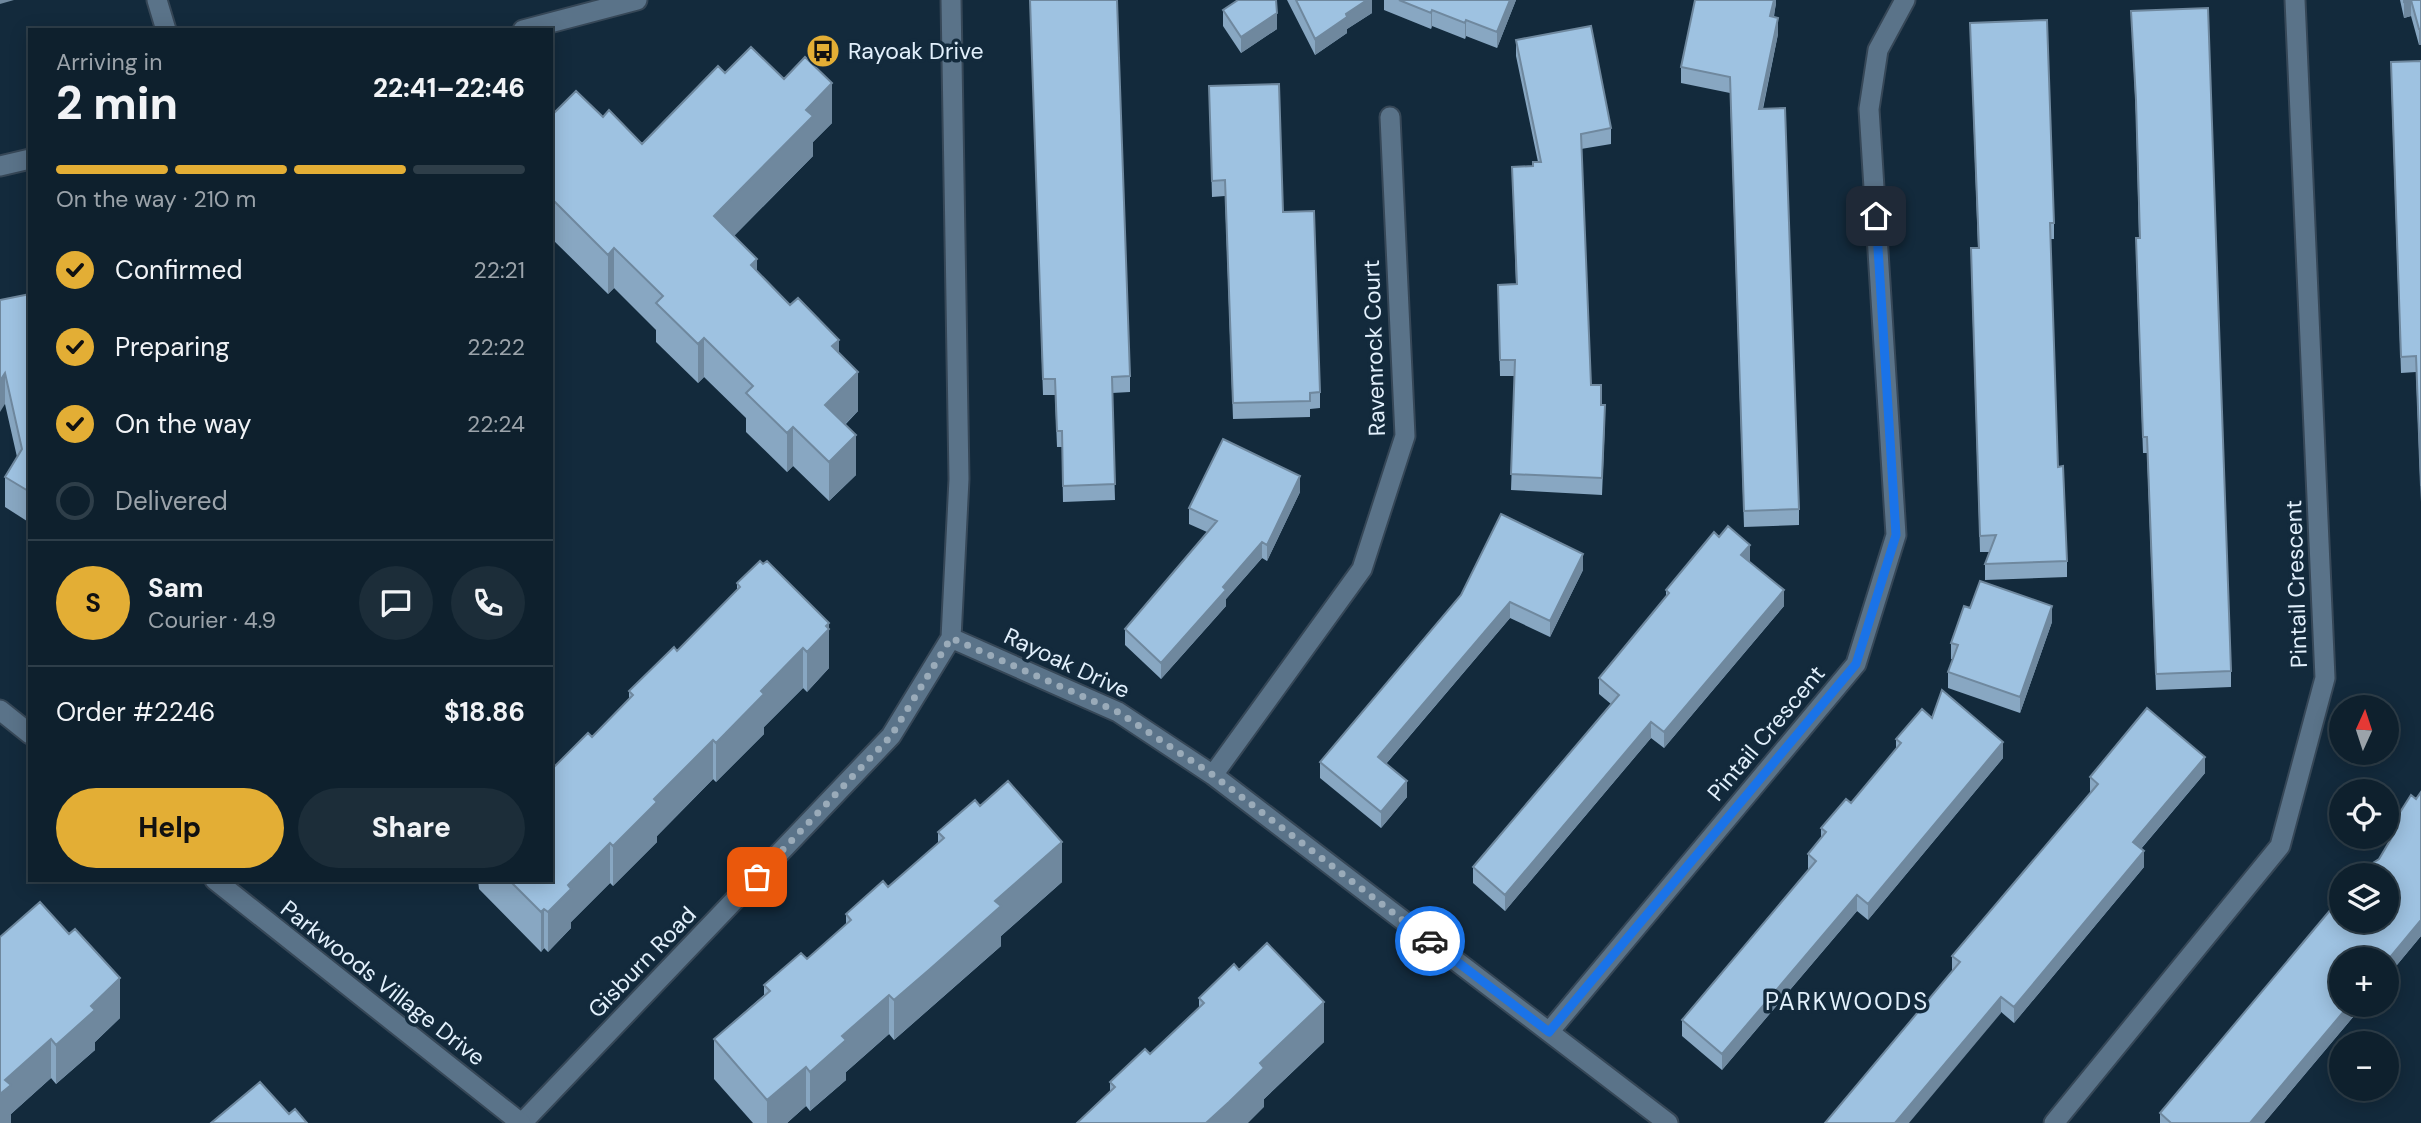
<!DOCTYPE html>
<meta charset="utf-8">
<style>
:root{--surface:#0e202d;--page:#1c2d39;--text:#f1f3f6;--muted:#9ba3aa;--line:#2e3e49;--accent:#e3ae35}
body{margin:0;font-family:"DM Sans",sans-serif;background:var(--page);color:var(--text);height:100vh;display:flex;flex-direction:column;font-size:26px;white-space:nowrap}
*{box-sizing:border-box;margin:0}
p{font-size:23px;color:var(--muted)}
.icon{flex:none;width:38px;height:38px;fill:none;stroke:currentColor;stroke-width:2;stroke-linecap:round;stroke-linejoin:round}
.map{position:relative;flex:1;overflow:hidden}
.details{position:absolute;left:28px;top:28px;width:525px;height:854px;display:flex;flex-direction:column;background:var(--surface);border-radius:0px;box-shadow:0 4px 18px #0003,0 0 0 2px var(--line)}
.details>*{flex:none}
.needle{width:46px;rotate:3deg}
.tools{position:absolute;left:2329px;top:695px;display:grid;gap:14px}
.tools a{display:grid;place-items:center;width:70px;height:70px;border-radius:50%;background:var(--surface);box-shadow:0 4px 18px #0003,0 0 0 2px var(--line);font-size:35px}
.pin{position:absolute;display:grid;place-items:center;width:60px;height:60px;color:#fff;margin:-30px;border-radius:14px;box-shadow:0 4px 10px #0006}
.courier{position:absolute;display:grid;place-items:center;width:70px;height:70px;margin:-35px;border:5px solid #1a73e8;border-radius:50%;background:#fff;color:#222;box-shadow:0 2px 9px #0007}
.overview em{font-style:normal;font-weight:800}
.overview div{display:flex;flex-direction:column-reverse}
.overview{display:flex;align-items:center;justify-content:space-between;height:119px;padding:0 28px}
h1{font-size:46px;font-weight:800;line-height:52px}
.bar{display:grid;grid-template-columns:repeat(4,1fr);gap:10px 7px;align-content:center;height:84px;padding:0 28px}
.bar i{height:9px;border-radius:5px;background:var(--line)}
.bar .current{background:var(--accent)}
.bar p{grid-column:span 4}
.line{display:flex;align-items:center;gap:18px;padding:0 28px;border-top:2px solid var(--line)}
.line div{flex:1}
.round{display:grid;place-items:center;flex:none;width:74px;height:74px;border-radius:37px;background:var(--page)}
ol{padding:0 28px;list-style:none}
li{display:flex;align-items:center;gap:21px;height:77px}
li p{margin-inline-start:auto}
li .icon{padding:7px;border-radius:50%;background:var(--accent);color:#111;stroke-width:4}
li:last-child{color:var(--muted)}
li i{width:38px;height:38px;border:4px solid var(--line);border-radius:50%}
.button{display:flex;gap:14px;margin-top:auto;padding:14px 28px}
.button a{flex:1;height:80px;border-radius:42px;background:var(--accent);color:#111;font-size:28px;font-weight:800;line-height:80px;text-align:center}
.button a+a{background:var(--page);color:var(--text)}
.map>svg:first-child{display:block}
.lines{fill:none;stroke-linecap:round;stroke-linejoin:round}
.minor-casing{stroke:#364757;stroke-width:23}
.tertiary-casing{stroke:#364757;stroke-width:23}
.secondary-casing{stroke:#364757;stroke-width:23}
.minor{stroke:#5a7389;stroke-width:19}
.tertiary{stroke:#5a7389;stroke-width:19}
.secondary{stroke:#5a7389;stroke-width:19}
.wall{fill:#88a7c2}
.shaded-wall{fill:#6f889e}
.building{fill:#9ec2e1;stroke:#6f889e;stroke-width:2}
.done{stroke:#9aabb9;stroke-width:7;stroke-dasharray:0 12.6}
.route{stroke:#1a73e8;stroke-width:9}
.labels{text-anchor:middle;stroke-width:7;stroke-linejoin:round;paint-order:stroke}
.poi-label{font-size:23px;fill:#e2f0fc;stroke:#132a3c;text-anchor:start}
.street-label{font-size:23px;fill:#e2f0fc;stroke:#132a3c}
.neighbourhood-label{font-size:24px;letter-spacing:2px;fill:#e2f0fc;stroke:#132a3c}
</style>
<div class="map">
<svg width="2421" height="1123" viewBox="0 0 2421 1123">
<rect width="100%" height="100%" fill="#132a3c"/>
<g class="lines">
<defs>
<path id="minor" d="M157,0L166,30
M951,638L1118,712L1213,775L1668,1123
M1213,775L1362,569L1405,436L1390,117
M1549,1032L1856,664L1896,535L1869,109L1878,50L1905,0
M522,1123L891,736L951,638L959,479L951,0
M2054,1123L2280,846L2325,678L2295,0"/>
<path id="tertiary" d="M523,30L637,0
M0,166L30,159"/>
<path id="secondary" d="M0,710L30,734
M215,880L521,1123"/>
</defs>
<use href="#minor" class="minor-casing"/>
<use href="#tertiary" class="tertiary-casing"/>
<use href="#secondary" class="secondary-casing"/>
<use href="#minor" class="minor"/>
<use href="#tertiary" class="tertiary"/>
<use href="#secondary" class="secondary"/>
</g>
<path class="wall" d="M1030,0L1130,376V392L1112,393L1115,500L1063,502L1062,447H1057L1055,395H1043Z
M1287,0H1372V13L1347,29V33L1315,55Z
M1384,0H1516L1497,48L1466,36L1465,39L1432,26L1431,29L1384,10Z
M1776,0L1774,17L1778,34L1763,109L1799,509V525L1744,527L1730,93L1681,83V67Z
M2400,0H2421V45H2419L2411,16L2404,18Z
M1223,10L1277,29L1241,53L1223,26Z
M2131,11L2231,671V687L2156,690L2147,453H2143L2136,254V238H2139L2136,116Z
M1970,23L2054,223V239H2050L2058,467L2067,561V577L1985,580V564L1990,552H1980L1971,264L1978,248Z
M1516,40L1611,128V144L1581,149L1591,385L1601,405L1605,421L1602,495L1511,490L1515,376H1500L1498,285L1516,284L1512,167L1533,166L1538,162L1516,56Z
M2421,61V502L2416,372L2401,373L2391,78V62Z
M725,73L784,79L832,123L813,142V156L734,236L757,272L839,353L858,411L845,425L856,475L829,501L793,466L787,472L746,432V418L704,377L698,383L656,342V330L614,288L608,294L551,238V116L603,117L642,144Z
M1209,86L1283,212L1320,392V408L1310,409V417L1233,419L1225,196L1212,197Z
M30,294V523L5,507V477L17,457L5,404L0,300Z
M1300,492L1267,561L1262,558L1226,599V606L1161,679L1125,645V629L1207,532L1189,524V508Z
M1750,561L1749,562L1784,606L1664,748L1651,738L1505,911L1473,883V867L1611,704L1599,694V678L1666,598V590Z
M1583,570L1550,637L1510,618L1386,764L1407,797L1381,828L1320,778V762L1461,595Z
M737,583L829,628V668L807,692L803,688L764,727V734L716,782L713,779L657,836V842L613,886L610,883L571,922V928L548,952L544,948L541,952L479,889L478,880H551L592,737L629,699V691L677,651L737,590Z
M1970,608L2052,622L2020,713L1948,688V672L1953,659H1951V643Z
M1932,718L2003,758L1868,920L1857,911L1722,1070L1682,1036V1020L1808,870V854L1821,838V828L1851,803L1896,749V739Z
M2205,773L2141,849L2144,867L2014,1023L1952,970V956L2090,793V777Z
M2421,792V936L2387,977V959L2342,1004H2364L2264,1123H2160V1113L2329,912V905L2379,859L2390,840V828L2416,799Z
M938,832L1062,882L1001,936V946L894,1040L889,1034L846,1072V1080L810,1111L806,1106L787,1123H753L714,1079V1039L764,995V985L807,959L846,924V914L888,887L938,843Z
M0,937L120,1018L95,1042V1050L56,1084L51,1078L11,1114V1123Z
M1239,970L1324,1042L1264,1099V1107L1110,1092V1082L1150,1054L1199,1008V998Z"/>
<path class="shaded-wall" d="M0,0H14L0,4Z
M1367,0H1372V13L1347,29V33L1315,55V39L1346,14Z
M1510,0H1516L1497,48V32Z
M1774,0H1776V5L1770,32V16Z
M2411,0V16L2404,18V2Z
M1432,10V26L1431,29V13Z
M1277,13V29L1241,53V37Z
M1778,18V34L1759,126V109Z
M1466,20V36L1465,39V23Z
M2419,29H2421V45H2419Z
M832,83V123L813,142V156L714,256V216L806,110Z
M614,248V288L608,294V255Z
M757,259V298L751,265Z
M704,338V377L698,383V344Z
M839,340V379L832,346Z
M858,372V411L825,444V405Z
M5,373V404L0,412V381Z
M793,427V466L787,472V433Z
M856,435V475L829,501V462Z
M1300,476V492L1267,561V545Z
M1262,542V558L1226,599V606L1161,679V663L1223,587Z
M1750,545V561L1741,571V555Z
M1583,554V570L1550,637V621Z
M1784,590V606L1664,748V732Z
M1510,602V618L1378,773V757Z
M2052,606V622L2020,713V697Z
M829,623V668L807,692V652Z
M803,648V688L764,727V734L716,782V743L761,691Z
M1651,722V738L1505,911V895Z
M713,740V779L657,836V842L613,886V846L654,799Z
M2003,742V758L1868,920V904Z
M2205,757V773L2133,858V842Z
M1407,781V797L1381,828V812Z
M1062,842V882L1001,936V946L894,1040V1000L995,901Z
M610,843V883L571,922V928L548,952V912L568,885Z
M2144,851V867L2014,1023V1007Z
M1857,895V911L1722,1070V1054Z
M544,909V948L541,952V912Z
M2421,920V936L2387,977V961Z
M120,978V1018L95,1042V1050L56,1084V1045L91,1006Z
M889,995V1034L846,1072V1080L810,1111V1072L842,1036Z
M2001,997V1013L1909,1123H1895Z
M1324,1002V1042L1264,1099V1107L1248,1123H1206L1260,1063Z
M2350,1004H2364L2264,1123H2250Z
M51,1039V1078L11,1114V1123H0V1094L5,1080Z
M806,1067V1106L787,1123H767V1100Z"/>
<path class="building" d="M1030,0H1117L1130,376L1112,377L1115,484L1063,486L1062,431H1057L1055,379H1043Z
M1238,0H1276L1277,13L1241,37L1223,10Z
M1296,0H1367L1346,14L1347,17L1315,39Z
M1399,0H1510L1497,32L1466,20L1465,23L1432,10L1431,13Z
M1695,0H1774L1770,16L1778,18L1759,109L1785,108L1799,509L1744,511L1730,77L1681,67Z
M2404,0H2421V29H2419L2411,0L2404,2Z
M2208,8L2231,671L2156,674L2147,437H2143L2136,238H2140L2136,100L2131,11Z
M2047,20L2054,223H2050L2058,467L2063,466L2067,561L1985,564L1996,535L1980,536L1971,248H1979L1970,23Z
M1591,26L1611,128L1581,134L1591,385H1601V405H1605L1602,478L1511,474L1515,360H1500L1498,285L1517,284L1512,167L1533,166V162H1541L1516,40Z
M751,47L784,79L805,57L832,83L806,110L813,116L714,216L757,259L751,265L790,305L798,298L839,340L832,346L858,372L825,405L856,435L829,462L793,427L787,433L746,393L753,386L704,338L698,344L656,303L663,296L614,248L608,255L551,198V116L576,91L603,117L609,110L642,144L718,66L725,73Z
M2421,61V486L2416,356L2401,357L2391,62Z
M1279,84L1283,212L1314,211L1320,392L1310,393V401L1233,403L1225,180L1212,181L1209,86Z
M30,294V492L5,477L22,449L5,373L0,381V300Z
M1223,439L1300,476L1267,545L1262,542L1223,587L1226,590L1161,663L1125,629L1217,521L1189,508Z
M1501,514L1583,554L1550,621L1510,602L1378,757L1407,781L1381,812L1320,762L1461,595Z
M1728,526L1750,545L1741,555L1784,590L1664,732L1651,722L1505,895L1473,867L1619,695L1599,678L1669,593L1666,590L1714,532L1719,537Z
M760,561L763,564L767,561L829,623L826,626L829,629L807,652L803,648L761,691L764,694L716,743L713,740L654,799L657,802L613,846L610,843L568,885L571,889L548,912L544,909L541,912L509,880H551V770L588,733L592,737L633,695L629,691L674,647L677,651L740,587L737,583Z
M1980,581L2052,606L2020,697L1948,672L1958,645L1951,643L1964,606L1970,608Z
M1942,690L2003,742L1868,904L1857,895L1722,1054L1682,1020L1816,861L1808,854L1826,832L1821,828L1846,799L1851,803L1901,743L1896,739L1922,709L1932,718Z
M2147,708L2205,757L2133,842L2144,851L2014,1007L2001,997L1895,1123H1825L1960,962L1952,956L2098,784L2090,777Z
M1008,781L1062,842L995,901L1001,906L930,969L894,1000L889,995L842,1036L846,1040L810,1072L806,1067L767,1100L714,1039L770,991L764,985L801,953L807,959L851,920L846,914L883,881L888,887L944,838L938,832L975,800L980,806Z
M2421,792V920L2387,961V959H2342V1004H2350L2250,1123H2171L2160,1113L2332,908L2329,905L2342,890V920H2387V875H2354L2379,859L2395,832L2390,828L2411,795L2416,799Z
M40,902L69,934L75,929L120,978L91,1006L95,1010L56,1045L51,1039L5,1080L11,1085L0,1094V937Z
M1267,943L1324,1002L1260,1063L1264,1068L1229,1102L1206,1123H1077L1115,1087L1110,1082L1145,1049L1150,1054L1204,1003L1199,998L1234,964L1239,970Z
M260,1082L289,1114L295,1109L307,1123H211Z"/>
<g class="lines">
<path class="done" d="M757,877L891,736L951,638L1118,712L1213,775L1430,941"/>
<path class="route" d="M1430,941L1549,1032L1856,664L1896,535L1876,216"/>
</g>
<defs>
<symbol id="bus-disc" viewBox="-11 -11 22 22"><circle r="9.5" fill="#e3ae35" stroke="#132a3c"/><path d="M-5-6H5V4H4V6H2V4H-2V6H-4V4H-5ZM-3.5-4V0h7V-4ZM-3.5 1.2v1.5H-2V1.2ZM2 1.2v1.5H3.5V1.2Z" fill="#111"/></symbol>
</defs>
<g fill-rule="evenodd">
<use href="#bus-disc" x="804" y="32" width="38" height="38"/>
</g>
<g class="labels">
<g class="poi-label">
<text x="848" y="59">Rayoak Drive</text>
</g>
<g class="street-label">
<text transform="translate(1374 348) rotate(-92)" y="8">Ravenrock Court</text>
<text transform="translate(2296 584) rotate(-92)" y="8">Pintail Crescent</text>
<text transform="translate(1067 663) rotate(25)" y="8">Rayoak Drive</text>
<text transform="translate(1766 733) rotate(-50)" y="8">Pintail Crescent</text>
<text transform="translate(642 962) rotate(-46)" y="8">Gisburn Road</text>
<text transform="translate(383 983) rotate(38)" y="8">Parkwoods Village Drive</text>
</g>
<g class="neighbourhood-label">
<text x="1847" y="1010">PARKWOODS</text>
</g>
</g>
</svg>
<div class="tools">
<a><svg class="needle" viewBox="-14 -14 28 28"><path d="M0-13l5 13h-10z" fill="#e53935"/><path d="M0 13l5-13h-10z" fill="#9ba3aa"/></svg></a>
<a><svg class="icon" aria-label="locate" viewBox="0 0 24 24"><circle cx="12" cy="12" r="6"/><path d="M12 2v4M12 18v4M2 12h4M18 12h4"/></svg></a>
<a><svg class="icon" aria-label="layers" viewBox="0 0 24 24"><path d="M12 4l9 5-9 5-9-5zM3 14l9 5 9-5"/></svg></a>
<a>+</a>
<a>−</a>
</div>
<div class="pin" style="left:757px;top:877px;background:#ea580c"><svg class="icon" aria-label="bag" viewBox="0 0 24 24"><path d="M5 8h14l-1 12H6zM9 8a3 3 0 0 1 6 0"/></svg></div>
<div class="pin" style="left:1876px;top:216px;background:#1f2937"><svg class="icon" aria-label="home" viewBox="0 0 24 24"><path d="M3 11l9-7 9 7M6 9v11h12V9"/></svg></div>
<div class="courier" style="left:1430px;top:941px"><svg class="icon" aria-label="car" viewBox="0 0 24 24"><path d="M5 17H2v-5l4-1 3-4h7l3 4 3 1v5h-3M9 17h6M6 11h13"/><circle cx="7" cy="17" r="2"/><circle cx="17" cy="17" r="2"/></svg></div>
<section class="details">
<div class="overview"><div><h1>2 min</h1><p>Arriving in</p></div><em>22:41–22:46</em></div>
<div class="bar"><i class="current"></i><i class="current"></i><i class="current"></i><i></i><p>On the way · 210 m</p></div>
<ol>
<li><svg class="icon" aria-label="check" viewBox="0 0 24 24"><path d="M5 12l5 5 9-10"/></svg>Confirmed<p>22:21</p></li>
<li><svg class="icon" aria-label="check" viewBox="0 0 24 24"><path d="M5 12l5 5 9-10"/></svg>Preparing<p>22:22</p></li>
<li><svg class="icon" aria-label="check" viewBox="0 0 24 24"><path d="M5 12l5 5 9-10"/></svg>On the way<p>22:24</p></li>
<li><i></i>Delivered</li>
</ol>
<div class="line" style="height:126px"><b class="round" style="background:var(--accent);color:#111">S</b><div><b>Sam</b><p>Courier · 4.9</p></div><a class="round"><svg class="icon" aria-label="chat" viewBox="0 0 24 24"><path d="M4 5h16v11H9l-5 4z"/></svg></a><a class="round"><svg class="icon" aria-label="phone" viewBox="0 0 24 24"><path d="M5 4h4l2 5-3 2q2 4 5 5l2-3 5 2v4C11 20 4 13 5 4z"/></svg></a></div>
<div class="line" style="height:91px"><div>Order #2246</div><b>$18.86</b></div>
<div class="button"><a>Help</a><a>Share</a></div>
</section>
</div>
